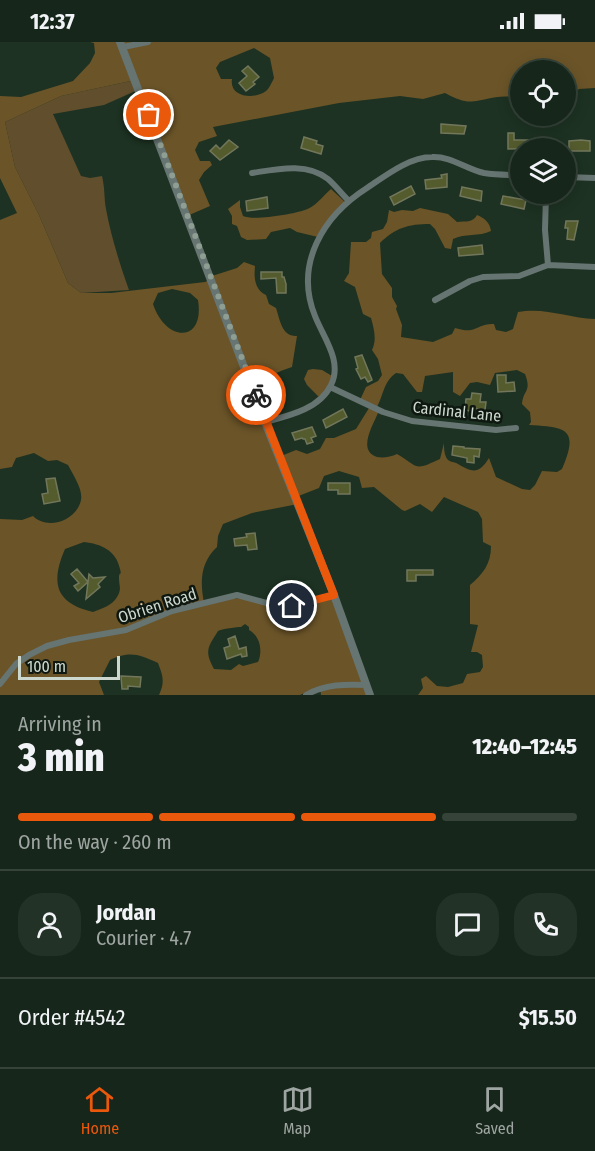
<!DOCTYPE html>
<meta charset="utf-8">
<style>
:root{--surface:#16261a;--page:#233227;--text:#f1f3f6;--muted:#9ea5a2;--line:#354339;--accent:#ea580c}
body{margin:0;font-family:"Fira Sans Condensed",sans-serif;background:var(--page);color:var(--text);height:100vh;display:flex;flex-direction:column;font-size:22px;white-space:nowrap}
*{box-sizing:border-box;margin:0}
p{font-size:20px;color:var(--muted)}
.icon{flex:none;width:33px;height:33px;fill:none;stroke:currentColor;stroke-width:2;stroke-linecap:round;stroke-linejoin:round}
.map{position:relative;height:653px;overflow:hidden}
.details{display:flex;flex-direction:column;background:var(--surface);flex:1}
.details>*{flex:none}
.buttons{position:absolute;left:510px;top:18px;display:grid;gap:12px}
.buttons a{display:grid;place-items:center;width:66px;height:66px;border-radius:50%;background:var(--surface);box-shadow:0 3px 15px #0003,0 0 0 2px var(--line);font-size:30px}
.scale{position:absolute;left:18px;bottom:15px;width:102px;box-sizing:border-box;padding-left:6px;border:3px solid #ccd8ce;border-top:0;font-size:16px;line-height:21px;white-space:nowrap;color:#ccd8ce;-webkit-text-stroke:4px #0e1710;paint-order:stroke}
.pin{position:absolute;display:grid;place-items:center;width:51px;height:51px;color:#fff;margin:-26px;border:3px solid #fff;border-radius:50%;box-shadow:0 2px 6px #0007}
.courier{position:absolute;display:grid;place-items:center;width:60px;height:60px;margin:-30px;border:4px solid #ea580c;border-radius:50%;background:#fff;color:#222;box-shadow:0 2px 8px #0007}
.summary em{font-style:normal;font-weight:800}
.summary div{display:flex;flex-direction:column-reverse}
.summary{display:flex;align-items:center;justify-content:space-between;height:102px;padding:0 18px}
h1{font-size:39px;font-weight:800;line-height:45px}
.bar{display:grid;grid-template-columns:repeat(4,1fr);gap:9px 6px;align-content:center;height:72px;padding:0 18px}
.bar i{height:8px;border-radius:4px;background:var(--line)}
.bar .selected{background:var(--accent)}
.bar p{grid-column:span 4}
.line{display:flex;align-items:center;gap:15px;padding:0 18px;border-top:2px solid var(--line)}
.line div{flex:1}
.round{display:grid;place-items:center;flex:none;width:63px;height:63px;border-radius:24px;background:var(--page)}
.status{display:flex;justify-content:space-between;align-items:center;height:42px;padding:0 30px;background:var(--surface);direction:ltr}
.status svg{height:16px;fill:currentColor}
.menu{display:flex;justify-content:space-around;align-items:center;height:84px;border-top:2px solid var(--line);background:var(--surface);font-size:16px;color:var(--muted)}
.menu a{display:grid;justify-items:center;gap:3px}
.menu .selected{color:var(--accent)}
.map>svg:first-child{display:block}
.green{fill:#604e2d}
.forest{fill:#6b5428;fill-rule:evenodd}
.building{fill:#545b2d;stroke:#72775c;stroke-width:1.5}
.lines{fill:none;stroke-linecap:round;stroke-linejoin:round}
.minor{stroke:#667472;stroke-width:6}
.tertiary{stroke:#667472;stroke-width:8}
.done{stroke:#8f9e92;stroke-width:6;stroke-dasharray:0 10.8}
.route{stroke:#ea580c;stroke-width:8}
.labels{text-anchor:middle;stroke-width:5;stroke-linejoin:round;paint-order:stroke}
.street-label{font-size:16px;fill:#ccd8ce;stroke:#0e1710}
</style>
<div class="status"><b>12:37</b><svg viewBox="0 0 49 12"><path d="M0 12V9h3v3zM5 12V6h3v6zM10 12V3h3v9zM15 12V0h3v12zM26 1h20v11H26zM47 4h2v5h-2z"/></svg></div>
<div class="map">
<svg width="595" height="653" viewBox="0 0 595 653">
<rect width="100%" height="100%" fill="#1d3222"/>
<path class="green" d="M135,38L140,47L104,63L53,72L81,134L90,136L102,134C105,146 104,156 106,167C111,194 120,223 129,248L81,251L68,241L39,173L15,125L5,80L61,54Z"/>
<path class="forest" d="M90,0H595V46L579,47L567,55L566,28H520V54C511,55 500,54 491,56C469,61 466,62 445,51L423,57L400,54L339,61L213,85L217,94L199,100L195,108L200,119H210L212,123L204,130L199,138L210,164L187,174L135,38L61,54L5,80L15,125L39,173L68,241L81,251H111L205,240L210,238L212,234L237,226L244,220L255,224C254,235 254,247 266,253L269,262L276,266C280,278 282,295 297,294L292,325C278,329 268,336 254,341L281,414L296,408L307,412L320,407L326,396H334L356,387L369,366L360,358L366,345L378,339L382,333L378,317L372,308C377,298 374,287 371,276L363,272L355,245L344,239L349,231L351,200H366L371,196L372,190L383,187L387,180L389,168L394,170L402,168L413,169L420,166L448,172L457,180C465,179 473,181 477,173C485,176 490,181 491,189C479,195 465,191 453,197L451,207L445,206L435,187L430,182C408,182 395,186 380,201L382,232L392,246V255L397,264L396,267L402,283L401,295L433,300L452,292L455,286C478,293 474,282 494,282L496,288L506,290L513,287L518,270C545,265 568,276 595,277V653H418L423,646L421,637L426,634L437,644L448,645L463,641L467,632L480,630L483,625L482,613L477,610H471L478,583L470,582V543C483,532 491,522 491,504L483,500L482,477L478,470L444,455L432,470L420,462L405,469L402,468L374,445L362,446L359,435L339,429L324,434L319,446L296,455L298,462L252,471L223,482L218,494L217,505C200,521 200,540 204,561L222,557L244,556L278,566L333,552L370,653H321L320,644L300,653H159C165,640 163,634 158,621C138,612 130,609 110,618L99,640L104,653H0V477L22,478L33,474C48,489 77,478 81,458C83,447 73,433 68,423L57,418L48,419L34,411L16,416L12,425L0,427V178L17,171L0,136V54L21,55L73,39L90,21L95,11L94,1ZM254,6L270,16L274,36C272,40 269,47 266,49C254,58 229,55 232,37H221L216,26L220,20ZM172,247L190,251L198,258C205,301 166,301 153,262L158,251ZM517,328L525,332C532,350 523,348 522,362L530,370L531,380L529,383C567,385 579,387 562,427L557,430L542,429L535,443L530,448L522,447L496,435L489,416C479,432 473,431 458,422C453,419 449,421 446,415C444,411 444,405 444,401L440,417C414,429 420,426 397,412C391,415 383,416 377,415C357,409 373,383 378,371L376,367C384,353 383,340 396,331L403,332L417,350H422L425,334L453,330V350L460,354L470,341L477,340L490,343L495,331ZM84,500C101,502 116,508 120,527C122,535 119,528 119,536C119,544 122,547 117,555C113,563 101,567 93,570C56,561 50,542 65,507ZM245,582L249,585V588C260,594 263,609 258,620L243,624L239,622L231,628L214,627C204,609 208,605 218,589C221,587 238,585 241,585Z
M331,147L345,160L318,195L297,190L290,186L271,190L266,197L247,198L241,195L237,184L232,182V174L228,167L240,158V165L243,174C254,179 293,172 305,168C315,165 323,154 331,147Z
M313,327L322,328L332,334L329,344L319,355L307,343L304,337L308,328Z"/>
<path class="building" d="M248,24L259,35L253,40L255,42L246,49L239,41L247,34L242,29Z
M441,82L466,84L464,92L441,91Z
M508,91H514V98H549V106L508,107Z
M304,95L317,99L316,102L323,104L321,112L301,106Z
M229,98L238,105L220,118L210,109L216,103L220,107Z
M581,98L590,99V109H569V99Z
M447,132V145L426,147L425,138L442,136L441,133Z
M411,144L415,152L394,163L390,155Z
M462,145L482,149L481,159L460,154Z
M503,154L526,158L524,167L501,162Z
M267,155L268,166L247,169L246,159Z
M566,179H578L574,198L567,197L568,186H565Z
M482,203L483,212L459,214L458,206Z
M261,230H282V235H284L286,242V251H277L276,236L261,237Z
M362,313L372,338L368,340L365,335L361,337L356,327L358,326L355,315Z
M497,333H506V341L514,340L515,349L498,350Z
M472,351L481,352L480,360H486L485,368L470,366V369L465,368L466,357H471Z
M343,367L347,375L326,386L323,378Z
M312,385L316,394L311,396L313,400L307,402L305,397H303L302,396L295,398L292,391Z
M453,404L464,405V406L480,407L479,415L474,414V421L467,420V416L452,413Z
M55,436L60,459L44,462L42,452L48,451L46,437Z
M328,441H350V452H338V448H328Z
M255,491L257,507L248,508L247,503L235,504L234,497L247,495L246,492Z
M77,527L88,540L89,532L93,536L105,535L98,542L100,545L86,557L88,540L78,549L74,544L79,541L71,532Z
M407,528H433V533H416V539H407Z
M235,594L239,607L246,605L247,614L242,615L241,612L227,617L224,606L230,604L228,597Z
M121,634L141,635L140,645L128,644V647H122Z"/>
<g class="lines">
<path class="minor" d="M123,5L148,0
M252,131C277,127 307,120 328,137C335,143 341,151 348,158
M566,135L595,136
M546,152L545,188L548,223
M435,258L470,239L483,235L519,234L548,223L595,225
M330,345L383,370L412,379L496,388L516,386
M265,380C288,374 320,367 331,343C343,319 323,295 315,274C294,222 323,174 367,146C385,134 409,115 432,115C451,114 466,127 484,131C496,133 509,133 520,133
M0,642L16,622L29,613L47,604L69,598L126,588L172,569L237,553L278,564H292L334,553
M306,653C325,642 346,642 367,643"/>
<path class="tertiary" d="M120,0L265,380L334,553L370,653"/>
</g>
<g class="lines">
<path class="done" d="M149,73L256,353"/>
<path class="route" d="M256,353L334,553L292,564"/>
</g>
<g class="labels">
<g class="street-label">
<text transform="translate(457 369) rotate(6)" y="6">Cardinal Lane</text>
<text transform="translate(157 563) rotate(-18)" y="6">Obrien Road</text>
</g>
</g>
</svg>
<div class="buttons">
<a><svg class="icon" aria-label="locate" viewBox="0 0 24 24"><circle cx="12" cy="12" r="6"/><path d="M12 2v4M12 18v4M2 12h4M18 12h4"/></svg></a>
<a><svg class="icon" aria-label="layers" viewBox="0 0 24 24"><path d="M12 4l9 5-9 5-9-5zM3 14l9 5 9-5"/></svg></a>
</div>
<div class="scale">100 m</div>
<div class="pin" style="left:149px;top:73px;background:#ea580c"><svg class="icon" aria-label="bag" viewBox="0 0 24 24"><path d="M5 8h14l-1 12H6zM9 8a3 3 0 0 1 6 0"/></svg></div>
<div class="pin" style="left:292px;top:564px;background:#1f2937"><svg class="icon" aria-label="home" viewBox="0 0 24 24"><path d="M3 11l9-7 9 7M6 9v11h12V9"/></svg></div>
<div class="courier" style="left:256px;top:353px"><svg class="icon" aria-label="bike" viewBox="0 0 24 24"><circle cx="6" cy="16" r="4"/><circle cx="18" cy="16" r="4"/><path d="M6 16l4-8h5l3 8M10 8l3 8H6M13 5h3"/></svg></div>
</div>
<section class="details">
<div class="summary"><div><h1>3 min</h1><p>Arriving in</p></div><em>12:40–12:45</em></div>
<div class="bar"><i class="selected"></i><i class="selected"></i><i class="selected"></i><i></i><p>On the way · 260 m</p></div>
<div class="line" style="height:108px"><a class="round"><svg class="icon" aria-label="person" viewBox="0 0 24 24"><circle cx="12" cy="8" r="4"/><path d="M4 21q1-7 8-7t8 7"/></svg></a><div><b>Jordan</b><p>Courier · 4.7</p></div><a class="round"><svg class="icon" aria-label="chat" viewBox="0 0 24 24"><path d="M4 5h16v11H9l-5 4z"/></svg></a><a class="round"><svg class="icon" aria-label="phone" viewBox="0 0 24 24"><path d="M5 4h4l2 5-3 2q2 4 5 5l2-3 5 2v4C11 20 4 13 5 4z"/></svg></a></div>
<div class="line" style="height:78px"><div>Order #4542</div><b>$15.50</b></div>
</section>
<nav class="menu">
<a class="selected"><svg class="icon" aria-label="home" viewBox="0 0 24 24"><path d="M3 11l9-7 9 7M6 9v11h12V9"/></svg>Home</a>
<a><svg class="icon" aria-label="map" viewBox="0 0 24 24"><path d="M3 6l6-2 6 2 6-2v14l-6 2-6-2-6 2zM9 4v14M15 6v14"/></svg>Map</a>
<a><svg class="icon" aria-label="saved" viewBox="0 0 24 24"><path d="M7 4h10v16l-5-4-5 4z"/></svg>Saved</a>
</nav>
